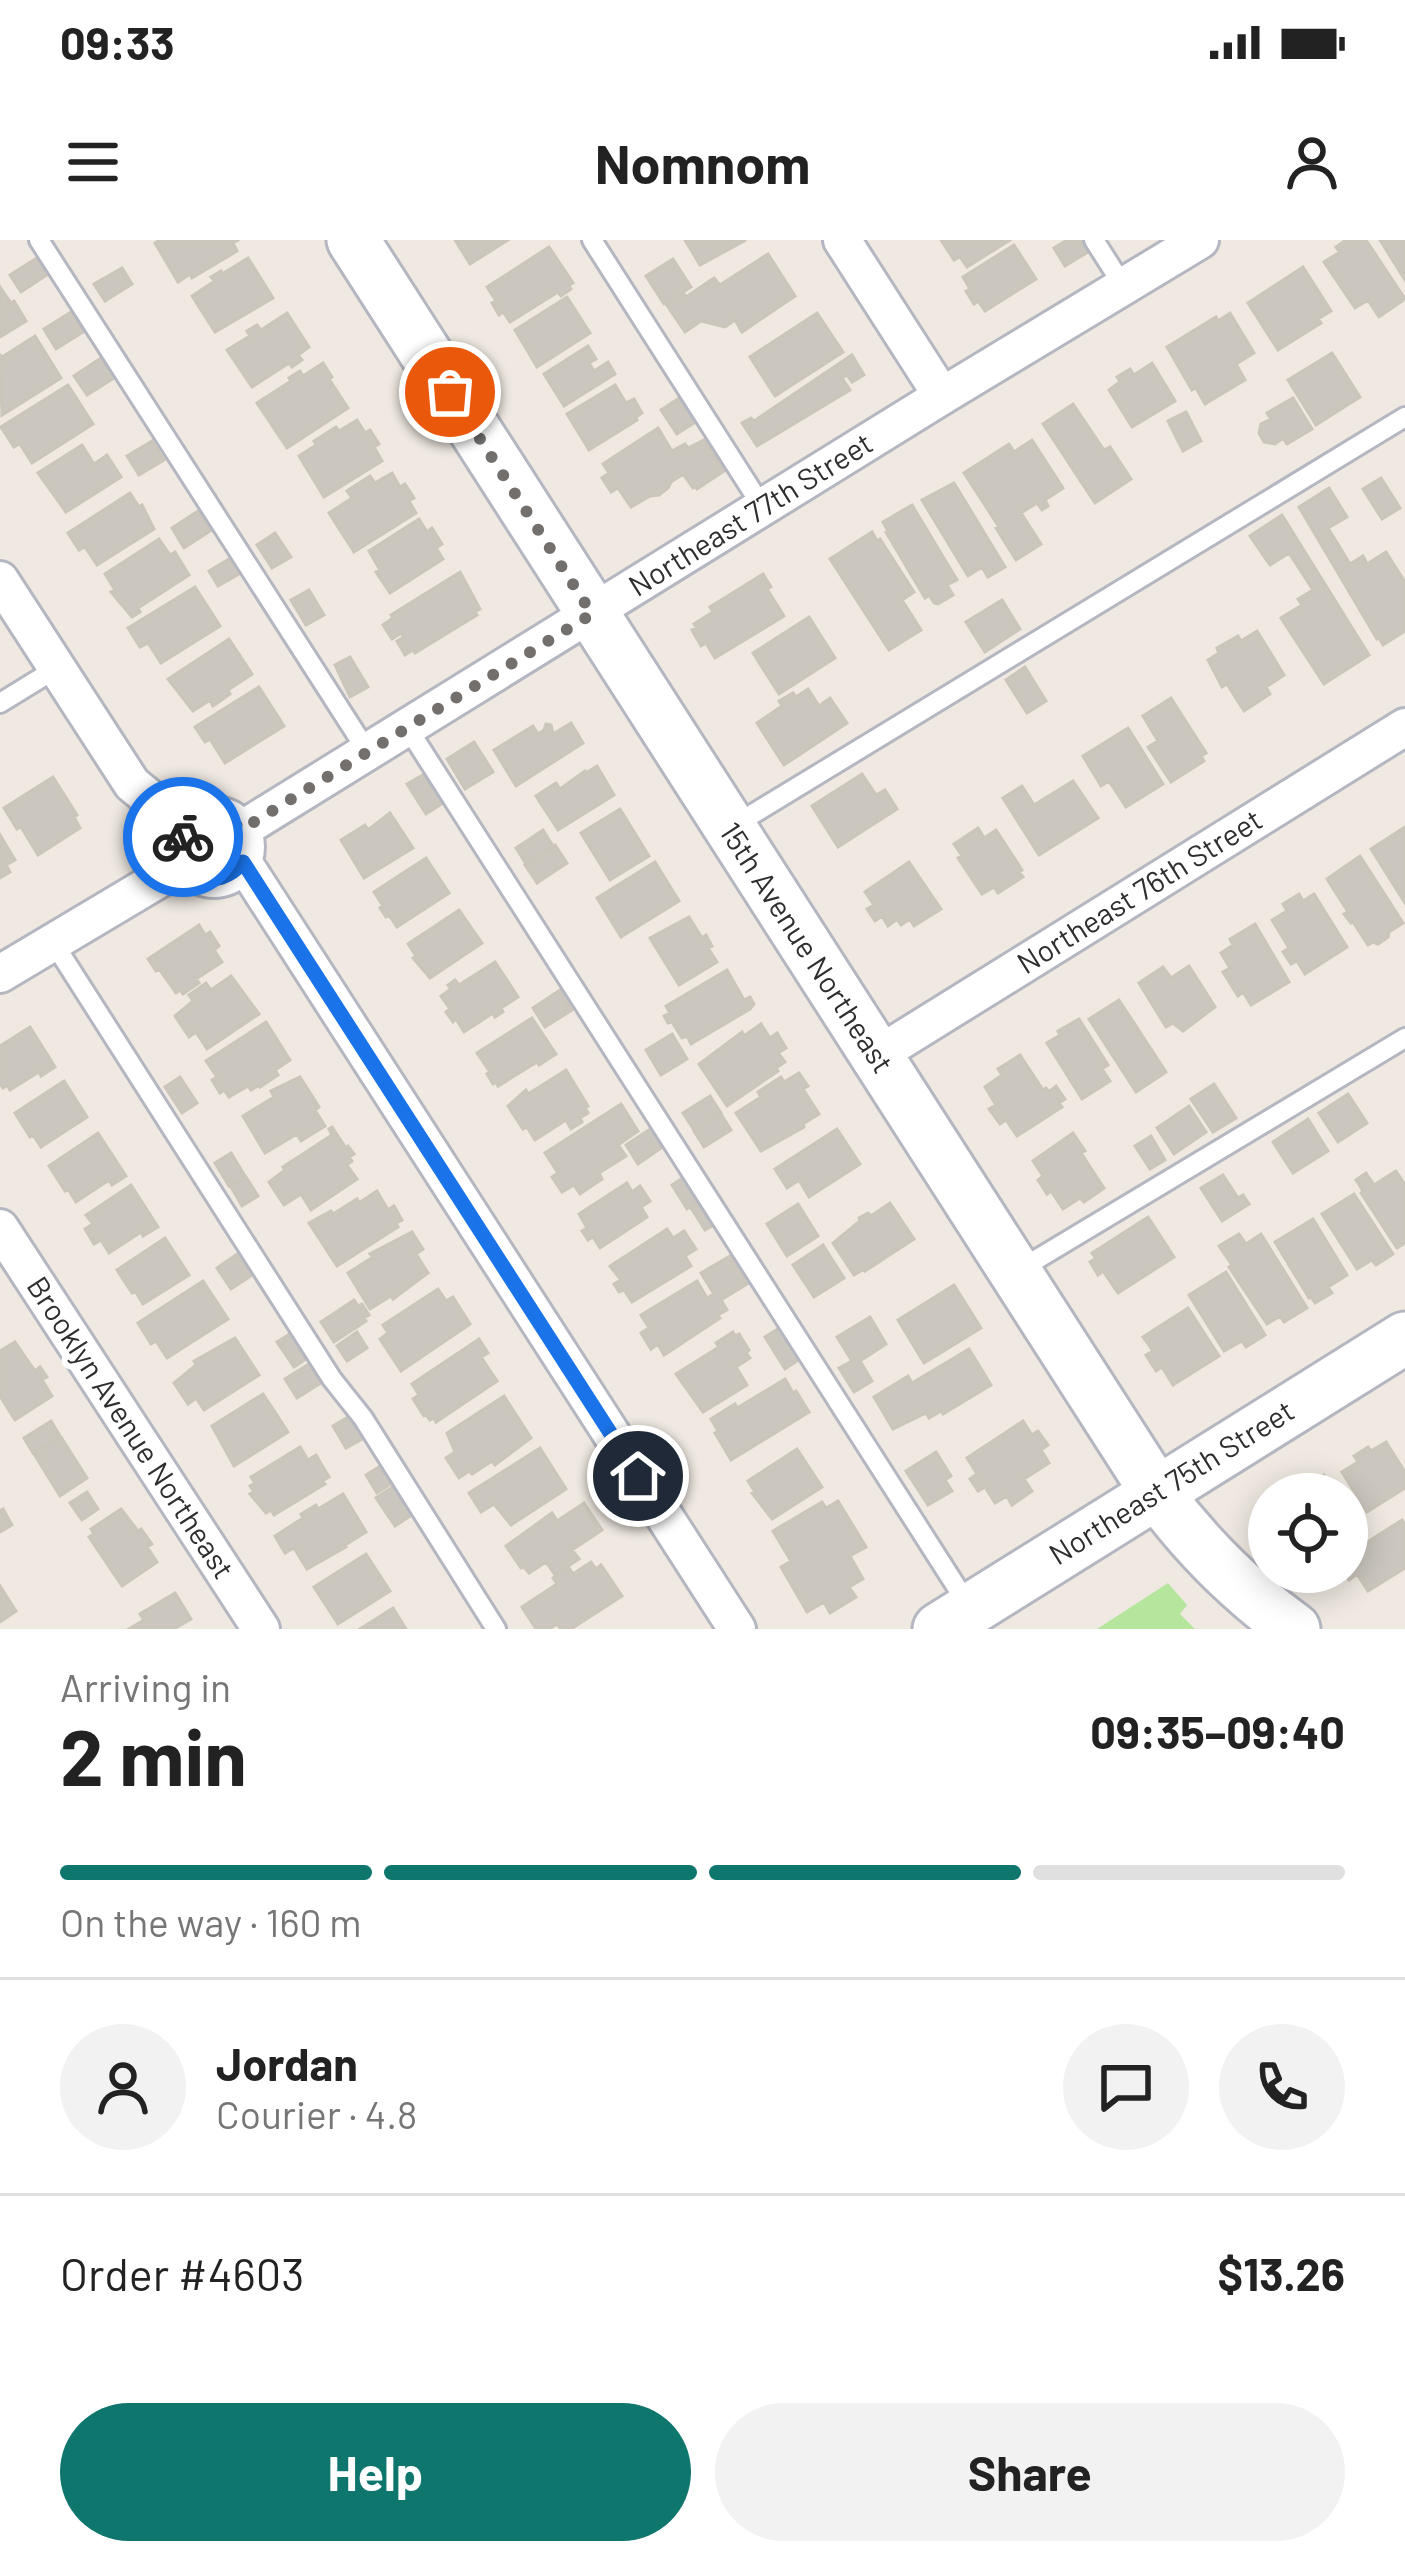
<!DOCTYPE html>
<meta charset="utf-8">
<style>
:root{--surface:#fff;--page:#f2f2f2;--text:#222;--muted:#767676;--line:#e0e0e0;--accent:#0f766e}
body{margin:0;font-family:Barlow,sans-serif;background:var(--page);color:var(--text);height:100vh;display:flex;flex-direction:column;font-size:45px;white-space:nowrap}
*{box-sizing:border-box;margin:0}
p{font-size:39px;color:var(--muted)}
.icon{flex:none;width:66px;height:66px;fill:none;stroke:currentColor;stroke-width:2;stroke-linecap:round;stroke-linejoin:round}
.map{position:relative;height:1389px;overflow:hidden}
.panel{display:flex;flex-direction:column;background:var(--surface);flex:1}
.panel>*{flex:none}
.buttons{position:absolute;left:1248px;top:1233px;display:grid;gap:24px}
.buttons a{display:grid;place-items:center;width:120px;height:120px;border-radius:50%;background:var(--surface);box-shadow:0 6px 30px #0003;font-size:60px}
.pin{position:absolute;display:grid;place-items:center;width:102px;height:102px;color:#fff;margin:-51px;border:6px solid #fff;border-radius:50%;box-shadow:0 3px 12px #0007}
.courier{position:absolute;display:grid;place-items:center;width:120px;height:120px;margin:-60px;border:9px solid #1a73e8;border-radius:50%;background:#fff;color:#222;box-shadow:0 3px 15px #0007}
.headline em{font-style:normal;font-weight:700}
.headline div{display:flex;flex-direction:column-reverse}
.headline{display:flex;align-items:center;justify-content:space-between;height:204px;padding:0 60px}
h1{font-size:78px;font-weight:700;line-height:90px}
.bar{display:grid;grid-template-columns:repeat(4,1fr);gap:18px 12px;align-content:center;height:144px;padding:0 60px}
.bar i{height:15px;border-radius:9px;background:var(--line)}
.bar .active{background:var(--accent)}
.bar p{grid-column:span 4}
.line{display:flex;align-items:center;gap:30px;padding:0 60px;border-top:3px solid var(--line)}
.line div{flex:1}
.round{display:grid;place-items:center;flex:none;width:126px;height:126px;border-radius:63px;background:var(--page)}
.button{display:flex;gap:24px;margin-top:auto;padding:24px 60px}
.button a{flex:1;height:138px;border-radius:72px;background:var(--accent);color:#fff;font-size:48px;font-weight:700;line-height:138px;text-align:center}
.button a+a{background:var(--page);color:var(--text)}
.status{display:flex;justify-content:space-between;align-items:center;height:84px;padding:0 60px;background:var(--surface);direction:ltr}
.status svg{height:33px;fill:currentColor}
header{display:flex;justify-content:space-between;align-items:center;height:156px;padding:0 60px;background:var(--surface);font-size:54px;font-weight:700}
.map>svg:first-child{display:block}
.green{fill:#b6e59e}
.building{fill:#cbc7bf;stroke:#cbc5ba;stroke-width:3}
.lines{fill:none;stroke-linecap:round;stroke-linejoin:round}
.lane-casing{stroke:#b4b7c1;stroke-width:24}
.street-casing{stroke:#b4b7c1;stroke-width:42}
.secondary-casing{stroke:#b4b7c1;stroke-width:57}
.lane{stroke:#fff;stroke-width:18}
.street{stroke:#fff;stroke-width:36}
.secondary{stroke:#fff;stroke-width:51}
.done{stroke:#726f6d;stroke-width:12;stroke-dasharray:0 21.6}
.route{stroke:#1a73e8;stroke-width:15}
.labels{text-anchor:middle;stroke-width:12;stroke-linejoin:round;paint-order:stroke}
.street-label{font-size:30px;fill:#2e2e2e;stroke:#fff}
</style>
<div class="status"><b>09:33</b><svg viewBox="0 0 49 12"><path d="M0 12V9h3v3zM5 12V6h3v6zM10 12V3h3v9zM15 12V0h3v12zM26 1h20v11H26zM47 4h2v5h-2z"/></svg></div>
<header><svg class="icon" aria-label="menu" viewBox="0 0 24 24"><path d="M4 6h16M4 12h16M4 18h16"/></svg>Nomnom<svg class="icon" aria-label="person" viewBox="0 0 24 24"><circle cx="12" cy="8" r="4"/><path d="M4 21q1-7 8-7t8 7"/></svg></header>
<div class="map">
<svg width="1405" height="1389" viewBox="0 0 1405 1389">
<rect width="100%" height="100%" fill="#efe9e1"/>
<path class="green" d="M1168,1343L1187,1365L1180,1374L1195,1389H1097Z"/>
<path class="building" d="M160,0H238L233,3L237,11L192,38L190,34L178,42L155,3Z
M455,0H508L470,24Z
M685,0H746L700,25Z
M941,0H1010L967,27L960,17L954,20Z
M1067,0H1080L1088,12L1065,26L1054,8Z
M1346,0H1366L1405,59L1379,77L1368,60L1355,68L1324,22L1340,12L1336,7Z
M1380,0H1405V40Z
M1014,5L1036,39L985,71L978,61L974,64L966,51L970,49L963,37Z
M549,7L573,43L569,45L571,49L561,56L558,52L510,82L503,72L499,75L492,63L496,61L487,47Z
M768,14L795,56L742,92L735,80L725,87L701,81L685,92L666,64L683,52L686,57L714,38L720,45Z
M37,18L48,34L21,52L10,35Z
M248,18L273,58L215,92L192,56L215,41L211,37L221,31L222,34Z
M673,19L691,47L664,64L646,36Z
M1303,27L1331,71L1318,79L1321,83L1278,110L1248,63Z
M122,28L132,44L105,61L94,44Z
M0,47L11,63L14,61L26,81L0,97Z
M567,57L590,93L537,127L515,90Z
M71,72L83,92L56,109L44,89Z
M287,73L309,107L298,115L302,120L292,127L289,123L252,147L227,110L250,96L247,91L257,85L261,90Z
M817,73L843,112L775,156L750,117Z
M1230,73L1254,113L1236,124L1245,140L1205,164L1196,148L1192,150L1167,107L1216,77L1218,81Z
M35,96L61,138L2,175L0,115L2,117Z
M588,106L596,119L589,123L594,131L608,122L615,134L564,166L544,134Z
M1332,113L1360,157L1316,185L1288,140Z
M852,115L864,135L852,142L847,135L842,138L850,150L757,206L742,183L751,178L754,181Z
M101,118L114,138L87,155L74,136Z
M323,123L332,137L329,139L348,168L287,208L257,163L291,141L289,138L300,131L303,136Z
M1152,123L1175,161L1132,187L1109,150L1120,142L1117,137L1130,129L1134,135Z
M68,145L93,184L32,223L20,204L14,207L1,187Z
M615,145L626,163L634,159L642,173L636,177L637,180L589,210L567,174Z
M687,153L703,177L677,194L661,170Z
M1293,158L1312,189L1287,204L1283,198L1275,204L1264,202L1259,193L1261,184L1271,179L1267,173Z
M1073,164L1104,210L1110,207L1131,239L1095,263L1043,184Z
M1186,172L1201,201L1183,211L1168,181Z
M357,180L365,193L370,190L379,204L374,207L382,221L324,257L299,216L316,205L314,201L336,187L339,191Z
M658,188L672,211L685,204L688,208L704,200L724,231L697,249L695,246L693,248L683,234L671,242L668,248L659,255L650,256L631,267L618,248L611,252L602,238L609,233L603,224Z
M1032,200L1063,248L1045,260L1048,266L1042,270L1037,263L1021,273L1041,304L1016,320L996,288L999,287L964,233L1009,204L1014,212Z
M152,201L164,220L139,235L127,216Z
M82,205L94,224L107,215L121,237L66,272L38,233Z
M392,233L400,247L405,244L414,258L409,261L416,273L354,312L329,273L352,258L347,251L370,236L375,243Z
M1381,238L1400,268L1382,279L1363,249Z
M954,243L1005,327L988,337L982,327L968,336L922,260Z
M1329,248L1347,277L1328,288L1350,324L1363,316L1367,324L1386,312L1405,342V391L1383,405L1379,398L1377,399L1299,267Z
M130,253L139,267L142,265L154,289L97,325L85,307L79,310L68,293Z
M912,265L957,340L947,345L953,355L938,364L934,363L929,355L925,358L886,292L888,291L883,282Z
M198,271L210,291L184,308L172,288Z
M1282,275L1369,415L1324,444L1281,378L1302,365L1298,359L1313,350L1289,313L1270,325L1250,296Z
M419,279L427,292L432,288L442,304L436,308L443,319L390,353L376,332L380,330L369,311Z
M872,292L877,301L880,299L914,352L902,360L921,390L889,410L830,319Z
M275,293L291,317L272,328L257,305Z
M159,299L170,315L175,312L189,335L138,368L140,372L132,377L111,352L115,350L105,334Z
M229,319L239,334L218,346L209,331Z
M460,332L480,369L475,372L477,375L415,413L413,410L405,415L397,401L404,397L401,393L392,399L383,385L393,378L391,375Z
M763,334L771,347L767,349L784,376L715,418L706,403L701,406L692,390L697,388L694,384L713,372L710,367Z
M195,347L220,386L161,423L148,403L140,407L128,388Z
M309,350L324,375L306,385L291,360Z
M1002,360L1020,389L985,412L966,382Z
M809,377L835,418L779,454L753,413Z
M1257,391L1284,435L1266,447L1270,454L1244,471L1227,444L1222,447L1208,420L1219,413L1217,408L1238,396L1241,401Z
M229,399L252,434L228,450L230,454L213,466L210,460L193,471L168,439Z
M350,417L368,447L350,457L335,425Z
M1025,427L1046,461L1027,473L1006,440Z
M259,447L284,486L225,523L210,499L205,502L195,487Z
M808,449L819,466L830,458L847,483L784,525L757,483L782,466L779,461L793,453L796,457Z
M1171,458L1206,513L1201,516L1204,521L1171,542L1148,507L1158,501L1143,476Z
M571,483L583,503L516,546L494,510L533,486L538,494L544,490L546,484L551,485L553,494Z
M1128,488L1163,544L1126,567L1109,541L1101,546L1083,516Z
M474,502L493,532L465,549L447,519Z
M597,526L614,555L558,590L536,556L556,543L560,549L585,531L586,533Z
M428,532L446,561L426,574L407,544Z
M862,534L876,555L885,550L897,569L838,607L812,566Z
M53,537L77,575L74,577L80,588L38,615L21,587L17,589L4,568Z
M1073,541L1098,578L1039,615L1003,558L1022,546L1034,565Z
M620,569L649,616L610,640L581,593Z
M390,573L413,608L364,638L341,600L365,585L368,590Z
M1405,587V663L1371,609Z
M978,588L984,598L996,590L1022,630L1019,632L1023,637L998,653L994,647L982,654L958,618L962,616L954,604Z
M543,590L553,606L526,624L516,608Z
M0,595L15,620L6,625L10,632L0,638Z
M555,605L567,623L537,643L525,625Z
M1360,616L1403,683L1389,692L1388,697L1378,704L1373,702L1368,705L1353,682L1351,683L1344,674L1348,672L1327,639Z
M426,618L449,653L397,687L389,675L386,677L380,668L383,666L374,652Z
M655,622L679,661L621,697L597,658Z
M909,622L941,669L914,686L910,679L901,685L897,679L888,686L882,676L875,681L867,669L874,665L865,652Z
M1299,654L1303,661L1314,654L1347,707L1305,734L1297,721L1291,724L1283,712L1289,708L1272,680L1287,671L1283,664Z
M459,670L482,703L430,738L413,718L416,716L408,704Z
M689,677L702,698L706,695L712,706L708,708L717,722L679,745L650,698Z
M1255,684L1289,742L1251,765L1243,752L1238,756L1223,732L1230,728L1221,713L1233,705L1230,699Z
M199,685L205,695L210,692L219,706L214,710L222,722L196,739L199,743L183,754L180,750L176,753L159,729L156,731L148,719Z
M495,722L518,757L501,768L503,772L495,777L493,773L464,792L456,779L453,782L446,772L450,769L441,756L451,749L448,745L455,740L459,745Z
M1189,726L1215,767L1183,791L1173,783L1166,787L1139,743L1163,727L1171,738Z
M727,730L744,760L750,757L754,764L750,769L691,804L687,796L682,798L672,782L668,783L664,776L670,773L666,766Z
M231,736L259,774L207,809L196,792L189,797L175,776L193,761L189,755L206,743L211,750Z
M560,750L572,770L545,787L533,768Z
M1119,760L1166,832L1136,852L1089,779Z
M532,778L556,814L539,825L537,822L498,846L496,842L493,844L487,834L490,832L477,813Z
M1079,779L1108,825L1102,829L1110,841L1082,859L1047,803L1060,795L1058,791Z
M266,782L290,820L275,830L278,835L260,847L259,845L251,850L248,846L229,857L224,850L220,853L212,840L217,837L206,821Z
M761,784L770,798L777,793L786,808L778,813L785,822L776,828L778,831L727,866L699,824L742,792L744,796Z
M30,787L55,827L41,836L39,832L10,850L7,845L3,848L0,843V806Z
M672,794L687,819L661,835L646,810Z
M1020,815L1043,850L1046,848L1049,852L1056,846L1065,859L1059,863L1062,867L1017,896L1006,880L1000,884L989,869L996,865L985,847L1002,835L998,829Z
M566,830L588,866L585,868L588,873L580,878L582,882L571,889L566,880L535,900L527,887L523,889L508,866L526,850L528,854Z
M799,833L808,846L803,849L819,874L803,884L804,887L761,911L736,873L761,857L758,852L781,837L784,842Z
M180,837L197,863L182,873L165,847Z
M300,837L319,867L315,870L325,886L301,901L297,894L265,913L243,876L274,857L271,851Z
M64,841L87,877L41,907L33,895L30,897L15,873Z
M1214,844L1236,878L1213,892L1191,859Z
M1348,854L1367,883L1338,902L1319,873Z
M710,856L721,873L694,890L683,873Z
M621,864L638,891L618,905L626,916L599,933L602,939L580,954L574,945L562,952L552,937L558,933L545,913Z
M1189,866L1206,892L1174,914L1157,888Z
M721,874L731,890L704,907L694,891Z
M1308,879L1328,911L1293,933L1273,902Z
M332,887L346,908L348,906L354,914L349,917L352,921L347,925L357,939L311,970L301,954L284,965L269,942L285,930L283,927L332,895L329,889Z
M652,888L664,906L638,924L626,905Z
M837,889L860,924L809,957L799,940L787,948L775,929Z
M98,893L126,936L112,945L109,940L76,962L68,949L65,951L49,926Z
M1073,893L1085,911L1081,913L1104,948L1084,962L1080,958L1063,969L1051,951L1047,954L1038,940L1043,936L1033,921Z
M1151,896L1165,920L1150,929L1135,906Z
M231,913L245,936L229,946L215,923Z
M1396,931L1405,945V1003L1397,1008L1361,953L1363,951L1356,940L1366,933L1374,945Z
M689,934L704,958L687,969L672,945Z
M1223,935L1238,958L1243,955L1249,964L1222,981L1201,948Z
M246,937L258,956L242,966L231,947Z
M627,943L632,952L640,946L650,961L641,967L647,977L600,1008L593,997L588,1000L582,991L587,988L579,974Z
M131,945L158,987L143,996L141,992L109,1013L101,1000L94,1004L85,989L93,984L86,975Z
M377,951L388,970L394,966L402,980L396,983L398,987L337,1026L309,983L331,971L333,974L357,959L359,963Z
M1354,954L1393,1014L1376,1025L1372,1020L1357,1029L1322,974Z
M705,959L719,982L705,990L691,968Z
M890,963L914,999L865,1031L864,1029L854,1035L833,1003L860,981L859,978L868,973L871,976Z
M798,964L818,996L787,1016L767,984Z
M1148,977L1174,1017L1118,1053L1103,1031L1098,1035L1090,1022L1096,1018L1092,1013Z
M1313,979L1347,1035L1328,1047L1332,1053L1315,1063L1311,1057L1309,1058L1275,1002Z
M667,989L673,998L684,991L696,1009L685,1016L691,1026L632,1062L624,1050L619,1052L614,1044L621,1040L610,1026Z
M412,992L423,1009L416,1014L428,1033L393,1059L391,1056L370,1069L348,1033L373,1017L370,1014Z
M1239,994L1246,1004L1261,994L1307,1068L1284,1082L1280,1076L1267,1084L1229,1027L1232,1025L1219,1006Z
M165,998L189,1035L143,1064L135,1051L132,1053L117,1030Z
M823,1005L844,1038L814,1057L793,1025Z
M243,1010L258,1031L231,1049L217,1028Z
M730,1016L747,1044L721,1060L727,1070L718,1075L720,1078L664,1115L658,1104L651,1109L641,1093L649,1088L641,1075L697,1041L707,1058L714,1054L701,1033Z
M1226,1032L1265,1095L1246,1107L1242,1101L1224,1111L1189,1055Z
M203,1041L228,1079L167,1118L156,1101L151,1104L138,1083Z
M954,1045L981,1088L924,1123L898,1080Z
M438,1049L446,1061L453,1057L470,1084L401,1131L380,1099L388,1093L383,1085Z
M354,1060L358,1066L362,1064L369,1075L364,1078L366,1081L334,1102L321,1082Z
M1188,1068L1219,1116L1173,1145L1162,1127L1156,1131L1146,1115L1153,1111L1143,1097Z
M870,1077L886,1104L860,1121L872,1141L854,1152L839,1128L852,1121L837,1097Z
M784,1085L804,1116L785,1129L765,1097Z
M296,1090L312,1115L294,1127L277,1102Z
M357,1092L367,1108L347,1121L337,1106Z
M733,1092L735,1096L739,1094L749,1110L746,1113L750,1118L736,1127L747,1145L703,1172L676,1134L719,1107L716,1103Z
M235,1098L259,1135L204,1170L196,1158L188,1164L174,1143L196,1125L194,1121Z
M479,1099L488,1113L481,1117L497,1141L436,1182L434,1178L430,1180L426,1175L424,1176L413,1159L419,1155L412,1144Z
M15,1102L35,1131L40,1127L47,1137L42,1140L52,1156L15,1180L0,1156V1111Z
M969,1109L991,1145L943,1174L941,1171L929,1178L926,1173L893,1189L874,1157L908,1136L912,1143Z
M312,1122L324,1141L297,1158L285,1139Z
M785,1139L793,1153L796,1151L809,1172L731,1220L715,1193L718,1191L711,1179L735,1164L737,1168Z
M263,1154L288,1192L234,1226L212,1186Z
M504,1156L531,1198L495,1225L492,1221L472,1234L469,1231L459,1238L446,1218L455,1212L447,1193Z
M353,1174L366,1197L346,1208L333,1186Z
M51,1181L60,1196L33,1213L24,1198Z
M1023,1181L1032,1195L1038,1191L1048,1205L1041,1210L1049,1223L1024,1239L1032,1251L1012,1265L1007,1256L995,1263L985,1247L978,1251L970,1239L977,1234L967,1218Z
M61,1197L87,1238L60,1256L34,1214Z
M1386,1202L1405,1232V1248L1367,1272L1342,1232L1358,1222L1354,1216L1368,1207L1371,1211Z
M300,1207L308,1220L316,1215L329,1237L322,1241L325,1244L274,1275L271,1270L266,1273L250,1254L254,1252L250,1246L255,1243L251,1237Z
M540,1208L566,1249L511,1285L494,1264L481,1272L469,1253Z
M797,1209L822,1247L772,1279L752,1253L755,1252L748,1241Z
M936,1212L951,1236L945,1240L952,1251L928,1265L906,1231Z
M382,1225L392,1243L377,1253L366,1235Z
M1324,1235L1335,1254H1305L1302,1249Z
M394,1246L413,1274L395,1286L376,1258Z
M87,1252L98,1269L82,1280L70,1263Z
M343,1254L366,1292L345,1305L346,1307L307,1329L294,1308L285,1313L275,1296L303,1278L301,1274L316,1265L318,1269Z
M838,1261L866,1307L850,1316L863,1339L849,1347L856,1357L830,1373L824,1362L807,1372L781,1327L791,1321L773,1291L822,1262L826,1268Z
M584,1263L602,1290L572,1310L579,1319L555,1335L546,1322L529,1333L524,1327L521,1328L506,1306L552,1273L557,1281Z
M3,1269L12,1285L0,1292V1271Z
M121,1269L138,1291L141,1289L152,1304L147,1307L157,1322L122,1346L89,1297L94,1294L91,1289Z
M1402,1280L1405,1285V1328L1368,1351L1357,1334L1349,1340L1344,1332H1347V1315Z
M366,1314L390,1351L338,1384L314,1347Z
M591,1322L596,1329L601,1325L622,1356L571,1389H561L557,1384L549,1389H536L522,1367L557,1344L553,1338L569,1328L573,1334Z
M0,1346L16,1371L0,1382Z
M175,1353L191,1379L174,1389H129L144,1380L140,1374Z
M393,1368L406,1389H360Z"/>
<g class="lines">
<defs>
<path id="lane" d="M39,0L367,511
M592,0L763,268
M1094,0L1124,47
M0,463L57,428
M407,487L970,1368
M733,586L1405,177
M53,702L332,1139L363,1178L496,1389
M1019,1030L1405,798"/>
<path id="street" d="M842,0L942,156
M0,340L132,544L187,589
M182 607a32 32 0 1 1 64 0a32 32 0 1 1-64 0Z
M241,590L942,156L1200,0
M243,622L737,1389
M0,734L186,623
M876,816L1405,487
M0,988L261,1389"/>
<path id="secondary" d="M353,0L1157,1253C1196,1306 1240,1350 1294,1389
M939,1389L1405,1098"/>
</defs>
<use href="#lane" class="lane-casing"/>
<use href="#street" class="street-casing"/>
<use href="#secondary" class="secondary-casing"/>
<use href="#lane" class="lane"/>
<use href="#street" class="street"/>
<use href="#secondary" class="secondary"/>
</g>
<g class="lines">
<path class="done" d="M183,597C196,573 222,567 241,590L592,374L450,152"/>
<path class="route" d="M183,597C177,639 217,653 243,622L638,1236"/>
</g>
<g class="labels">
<g class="street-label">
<text transform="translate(751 275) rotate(-32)" y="10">Northeast 77th Street</text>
<text transform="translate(1140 652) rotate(-32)" y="10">Northeast 76th Street</text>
<text transform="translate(806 708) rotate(57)" y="10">15th Avenue Northeast</text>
<text transform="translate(130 1188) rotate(57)" y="10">Brooklyn Avenue Northeast</text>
<text transform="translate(1172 1243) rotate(-32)" y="10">Northeast 75th Street</text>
</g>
</g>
</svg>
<div class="buttons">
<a><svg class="icon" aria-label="locate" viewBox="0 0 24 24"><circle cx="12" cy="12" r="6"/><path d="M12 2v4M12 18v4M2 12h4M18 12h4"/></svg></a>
</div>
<div class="pin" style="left:450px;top:152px;background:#ea580c"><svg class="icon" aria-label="bag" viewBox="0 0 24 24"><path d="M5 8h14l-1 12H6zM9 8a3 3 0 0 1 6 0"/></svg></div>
<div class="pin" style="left:638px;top:1236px;background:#1f2937"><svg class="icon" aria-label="home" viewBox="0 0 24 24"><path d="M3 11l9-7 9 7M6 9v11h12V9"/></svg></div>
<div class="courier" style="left:183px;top:597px"><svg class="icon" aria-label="bike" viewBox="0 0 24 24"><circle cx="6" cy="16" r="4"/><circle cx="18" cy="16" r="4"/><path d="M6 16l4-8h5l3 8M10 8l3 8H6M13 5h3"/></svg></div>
</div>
<section class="panel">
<div class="headline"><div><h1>2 min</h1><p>Arriving in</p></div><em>09:35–09:40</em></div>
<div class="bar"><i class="active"></i><i class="active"></i><i class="active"></i><i></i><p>On the way · 160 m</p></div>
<div class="line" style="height:216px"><a class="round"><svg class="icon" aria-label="person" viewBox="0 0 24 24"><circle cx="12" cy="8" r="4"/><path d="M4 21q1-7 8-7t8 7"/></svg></a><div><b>Jordan</b><p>Courier · 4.8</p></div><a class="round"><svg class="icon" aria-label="chat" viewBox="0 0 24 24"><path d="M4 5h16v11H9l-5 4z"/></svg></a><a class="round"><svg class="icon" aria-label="phone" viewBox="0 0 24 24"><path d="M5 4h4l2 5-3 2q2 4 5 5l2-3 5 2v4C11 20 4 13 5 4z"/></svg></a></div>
<div class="line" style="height:156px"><div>Order #4603</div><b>$13.26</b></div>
<div class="button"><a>Help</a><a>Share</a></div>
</section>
